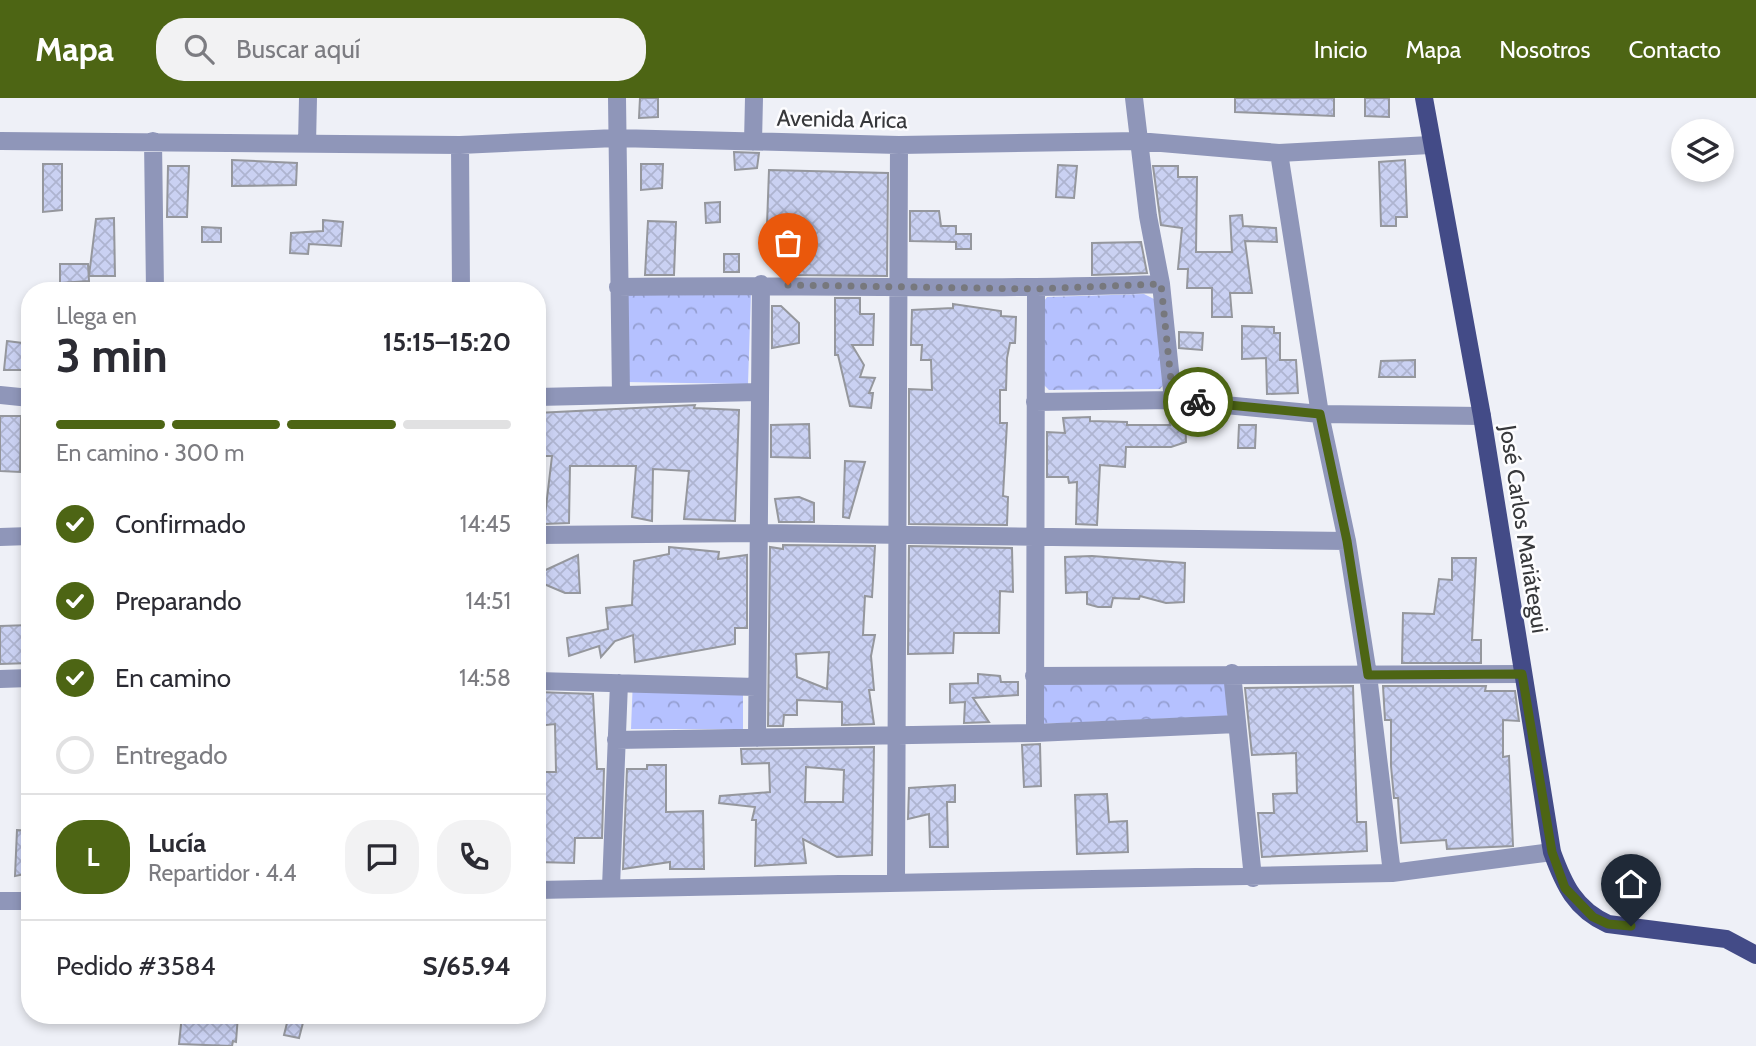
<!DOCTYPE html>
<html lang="es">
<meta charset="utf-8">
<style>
:root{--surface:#fff;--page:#f2f2f3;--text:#2b2b33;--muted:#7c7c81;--line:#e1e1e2;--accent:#4d6514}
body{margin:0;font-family:Cabin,sans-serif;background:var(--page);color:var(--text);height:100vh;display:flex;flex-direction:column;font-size:26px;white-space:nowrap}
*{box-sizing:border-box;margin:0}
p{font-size:23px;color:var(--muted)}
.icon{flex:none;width:38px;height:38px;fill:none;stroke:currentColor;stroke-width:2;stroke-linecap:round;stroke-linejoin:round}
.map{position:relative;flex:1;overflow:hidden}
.sheet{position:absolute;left:21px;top:184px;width:525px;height:742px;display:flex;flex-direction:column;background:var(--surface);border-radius:28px;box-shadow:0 4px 10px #0003}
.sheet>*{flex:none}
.tools{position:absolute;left:1671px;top:21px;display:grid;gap:14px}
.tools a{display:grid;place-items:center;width:63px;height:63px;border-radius:50%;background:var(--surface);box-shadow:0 4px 10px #0003;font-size:35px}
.pin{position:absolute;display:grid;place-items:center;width:60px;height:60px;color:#fff;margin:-72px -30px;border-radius:50% 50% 50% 0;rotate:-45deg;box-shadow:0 0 7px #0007}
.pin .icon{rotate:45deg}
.courier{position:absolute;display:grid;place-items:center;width:70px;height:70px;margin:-35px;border:5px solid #4d6514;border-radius:50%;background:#fff;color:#222;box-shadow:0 2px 9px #0007}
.summary em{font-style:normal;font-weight:700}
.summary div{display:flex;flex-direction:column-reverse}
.summary{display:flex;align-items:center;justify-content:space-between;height:119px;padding:0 35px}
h1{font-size:46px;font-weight:700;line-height:52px}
.bar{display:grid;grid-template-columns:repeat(4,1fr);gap:10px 7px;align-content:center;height:84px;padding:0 35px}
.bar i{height:9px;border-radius:5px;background:var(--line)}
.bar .selected{background:var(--accent)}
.bar p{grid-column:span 4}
.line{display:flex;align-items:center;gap:18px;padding:0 35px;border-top:2px solid var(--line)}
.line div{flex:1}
.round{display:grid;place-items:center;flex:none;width:74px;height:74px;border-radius:28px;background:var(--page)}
ol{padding:0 35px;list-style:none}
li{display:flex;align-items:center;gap:21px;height:77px}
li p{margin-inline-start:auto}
li .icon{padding:7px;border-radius:50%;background:var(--accent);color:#fff;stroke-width:4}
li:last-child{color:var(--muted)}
li i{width:38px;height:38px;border:4px solid var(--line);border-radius:50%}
header{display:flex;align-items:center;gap:42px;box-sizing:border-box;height:98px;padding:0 35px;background:var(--accent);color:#fff}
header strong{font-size:33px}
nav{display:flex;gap:38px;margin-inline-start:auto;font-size:24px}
.search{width:490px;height:63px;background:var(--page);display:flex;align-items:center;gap:18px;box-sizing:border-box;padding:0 24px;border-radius:28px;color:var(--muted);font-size:26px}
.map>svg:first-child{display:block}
.park{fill:url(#park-crowns)}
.building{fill:url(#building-cross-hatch);stroke:#95979d;stroke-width:2;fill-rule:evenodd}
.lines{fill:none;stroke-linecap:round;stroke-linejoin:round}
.minor{stroke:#8f96b9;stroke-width:18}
.major{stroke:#434b87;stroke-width:18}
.done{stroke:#77787d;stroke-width:7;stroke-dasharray:0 12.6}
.route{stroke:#4d6514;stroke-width:9}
.labels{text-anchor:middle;stroke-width:5;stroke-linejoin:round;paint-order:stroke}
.street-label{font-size:23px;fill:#37383b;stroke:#fdfdff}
</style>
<header>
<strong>Mapa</strong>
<div class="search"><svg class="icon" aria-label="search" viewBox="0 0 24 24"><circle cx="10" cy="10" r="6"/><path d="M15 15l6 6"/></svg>Buscar aquí</div>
<nav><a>Inicio</a><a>Mapa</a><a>Nosotros</a><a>Contacto</a></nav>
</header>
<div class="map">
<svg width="1756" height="948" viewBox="0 0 1756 948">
<defs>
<pattern id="park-crowns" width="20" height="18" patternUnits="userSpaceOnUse" patternTransform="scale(1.75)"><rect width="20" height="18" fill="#b5c1ff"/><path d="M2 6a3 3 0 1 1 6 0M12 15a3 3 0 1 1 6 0" fill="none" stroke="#949ed0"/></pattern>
<pattern id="building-cross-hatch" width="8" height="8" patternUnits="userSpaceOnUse" patternTransform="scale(1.75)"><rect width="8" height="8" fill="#cad1f2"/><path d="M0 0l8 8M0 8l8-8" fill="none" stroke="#aeb4d0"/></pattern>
</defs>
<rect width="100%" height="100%" fill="#eef0f7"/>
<path class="park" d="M751,195L748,286L625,284L627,196Z
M1144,196L1156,202L1165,285L1160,291L1049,292L1044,287V203L1047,199Z
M633,580H743V631H631Z
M1227,580V618L1039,626L1040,583Z"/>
<path class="building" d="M640,0H658V19L639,20Z
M1235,0H1334V18L1235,14Z
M1365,0H1389V19L1365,18Z
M734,54L759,55L757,70L735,72Z
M232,62L297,65L296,87L232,88Z
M1405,62L1407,119H1396V128H1381L1379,64Z
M43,66H62V112L43,114Z
M641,66H663L662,90L641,92Z
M1058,67L1077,68L1074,100L1056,99Z
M168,68H189L187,119H167Z
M1153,68H1178V79H1197L1196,154H1232L1230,118L1242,117L1243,128L1276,130L1277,144L1245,143L1252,195H1230L1232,219H1212V190H1187L1188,171H1178L1182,130L1161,127Z
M769,72L888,75L887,178L796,177L800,128L767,127Z
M720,104V124L706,125L705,105Z
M910,113H939L941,128H956V136H971V151H956V144L910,143Z
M114,120L115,178H89L96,121Z
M323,122L343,124L341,148L309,146L308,156L290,155L291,135L323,133Z
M648,123L676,124L674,177H645Z
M202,129L221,130V144H202Z
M1141,144L1147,175L1092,177V145Z
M724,156H739V174H724Z
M60,166H88L89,183L60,185Z
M835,200H860V216H874L873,247H852L864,267L860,279L875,280L869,295H873L871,310L850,308L838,257H835Z
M953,206L1001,213V218L1016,219L1015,245H1010L1007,260L1006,292H1000V325H1007L1003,398L1008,399L1007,427L909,426V291L932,292L931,262H921L922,247H911L912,212L953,210Z
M772,208H781L799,225V245L772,250Z
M1242,228L1274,229V235H1280V262H1296L1298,295L1267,296L1266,260L1242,261Z
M1179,234L1203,235L1202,252L1179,250Z
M7,243L30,246V272H4Z
M1415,262V279H1379L1381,263Z
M695,307L694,310L739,312L735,423L684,421L689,373L653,371L652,423L632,419L636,368H570L569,425L544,426L552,358H537V315Z
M1185,316L1186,344L1171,349H1126L1125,369L1100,367L1097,427L1076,426L1077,384L1069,385L1068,379H1047V334L1065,335L1063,320L1090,319V323L1127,324V327H1170L1169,317Z
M0,318H21L20,374L0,373Z
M809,326L810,360L771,359V327Z
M1239,327H1256L1255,350H1238Z
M845,363L865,364L849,420L843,419Z
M799,399L814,405V424H779L775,401Z
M783,447L875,448L872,499L865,498L863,537H875L871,558L874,592H869L874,626L842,627V604L797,602V617H784L783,628H768L770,449L783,451ZM829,554L827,591L797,579L796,556Z
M909,448L1012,450L1013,494L1000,493L999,535H954L953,555L908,556Z
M669,449L719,454L718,461L747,457V530H735V546L635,564L633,537L615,543L601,559L599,548L569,558L567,540L608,531L606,510L632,507L634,463L669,456Z
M578,457L580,495H565L537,483V476Z
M1092,458L1185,465L1184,504L1166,505L1140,498L1139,501L1113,500L1111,509H1098L1087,506V494L1066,495L1065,459Z
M1452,460H1476L1472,542H1481V565H1402L1403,515L1434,516L1439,481L1452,482Z
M30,527V565L0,566V528Z
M978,576L1000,578L1001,584H1018V597L973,600L989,624L964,625L965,604L950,605V586L978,585Z
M1353,588L1357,724H1366L1367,753L1262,759L1258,715H1274L1273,696L1297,695L1296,655L1252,657L1245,590Z
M1383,588H1486L1485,593H1515L1519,623L1503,622V659L1509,658L1513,748L1447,751L1446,742L1401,745L1398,700H1394L1391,668V622H1385Z
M537,594L593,596L597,671H604L602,740H575L574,765L537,764L542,695H538V674H556L555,626L537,628Z
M1040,646L1041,688L1024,689L1022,647Z
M874,649L872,757L837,759L803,741L806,765L755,768L756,722H752L755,709L719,705L720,698L770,694L769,665L742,666L741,651ZM806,669L844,672L843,704H805Z
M647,667H666V714L703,713L704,771H670V764L623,771L627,671H647Z
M955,687V704H947L948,749H930L929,716L908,721L909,690Z
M1107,696L1109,724L1127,723L1128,754L1077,756L1075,697Z
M17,732L30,733V775L15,778Z
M182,917H238L236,944L233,943L232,948L179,946Z
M289,917H305L299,940L284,937Z"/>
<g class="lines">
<path class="minor" d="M617,0L621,297
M1134,0L1148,118L1161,186L1173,302
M0,43L460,47L616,40L899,47L1138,43L1279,55L1430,47
M153,43L155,192
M753,44L754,0
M307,46L308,0
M460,47L461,192
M1279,55L1320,316L1347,443L1368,577L1392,775
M618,189C799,186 980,193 1161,186
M0,297L30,300
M537,299L758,294
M1035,304L1173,302L1320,316L1482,318
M537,437L758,435L1347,443
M0,439L30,438
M1232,575L1253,780
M1034,578L1522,576
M0,581L30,580
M537,583L756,589
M1035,635L1036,191
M757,640L761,186
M616,642L1035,635L1237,626
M896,784L899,47
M611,789L619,585
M537,792L1392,775L1552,754
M0,803H30"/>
<path class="major" d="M1424,0L1482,318L1552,754C1564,787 1575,811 1608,826L1726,841L1756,857"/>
</g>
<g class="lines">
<path class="done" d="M788,187L1036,191L1161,186L1173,302L1198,304"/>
<path class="route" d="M1198,304L1320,316L1347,443L1368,577L1522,576L1552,754L1565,790L1593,819L1608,826L1631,828"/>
</g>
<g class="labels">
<g class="street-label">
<text transform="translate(842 21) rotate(1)" y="8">Avenida Arica</text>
<text transform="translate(1524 431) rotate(81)" y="8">José Carlos Mariátegui</text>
</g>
</g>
</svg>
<div class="tools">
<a><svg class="icon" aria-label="layers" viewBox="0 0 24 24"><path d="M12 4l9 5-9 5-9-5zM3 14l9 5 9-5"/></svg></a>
</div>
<div class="pin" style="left:788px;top:187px;background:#ea580c"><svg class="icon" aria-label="bag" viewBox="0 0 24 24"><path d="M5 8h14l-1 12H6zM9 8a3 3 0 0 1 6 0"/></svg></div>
<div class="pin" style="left:1631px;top:828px;background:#1f2937"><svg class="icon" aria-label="home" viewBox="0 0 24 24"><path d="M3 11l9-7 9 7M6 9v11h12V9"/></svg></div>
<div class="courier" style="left:1198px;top:304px"><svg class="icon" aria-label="bike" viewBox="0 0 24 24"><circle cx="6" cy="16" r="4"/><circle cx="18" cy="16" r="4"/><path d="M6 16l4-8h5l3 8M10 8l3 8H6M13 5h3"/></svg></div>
<section class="sheet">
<div class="summary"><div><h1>3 min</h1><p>Llega en</p></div><em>15:15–15:20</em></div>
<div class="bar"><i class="selected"></i><i class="selected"></i><i class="selected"></i><i></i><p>En camino · 300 m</p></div>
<ol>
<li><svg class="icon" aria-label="check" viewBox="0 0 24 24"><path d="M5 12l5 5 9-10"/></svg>Confirmado<p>14:45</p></li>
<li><svg class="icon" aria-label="check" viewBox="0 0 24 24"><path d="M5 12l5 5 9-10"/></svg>Preparando<p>14:51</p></li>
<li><svg class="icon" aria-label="check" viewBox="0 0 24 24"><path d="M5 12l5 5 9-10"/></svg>En camino<p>14:58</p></li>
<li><i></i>Entregado</li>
</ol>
<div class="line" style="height:126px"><b class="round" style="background:var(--accent);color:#fff">L</b><div><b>Lucía</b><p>Repartidor · 4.4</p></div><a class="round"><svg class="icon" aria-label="chat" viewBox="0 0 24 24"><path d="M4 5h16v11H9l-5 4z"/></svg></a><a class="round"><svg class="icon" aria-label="phone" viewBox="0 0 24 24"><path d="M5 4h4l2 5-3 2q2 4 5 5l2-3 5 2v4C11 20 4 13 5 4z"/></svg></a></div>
<div class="line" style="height:91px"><div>Pedido #3584</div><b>S/65.94</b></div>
</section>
</div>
